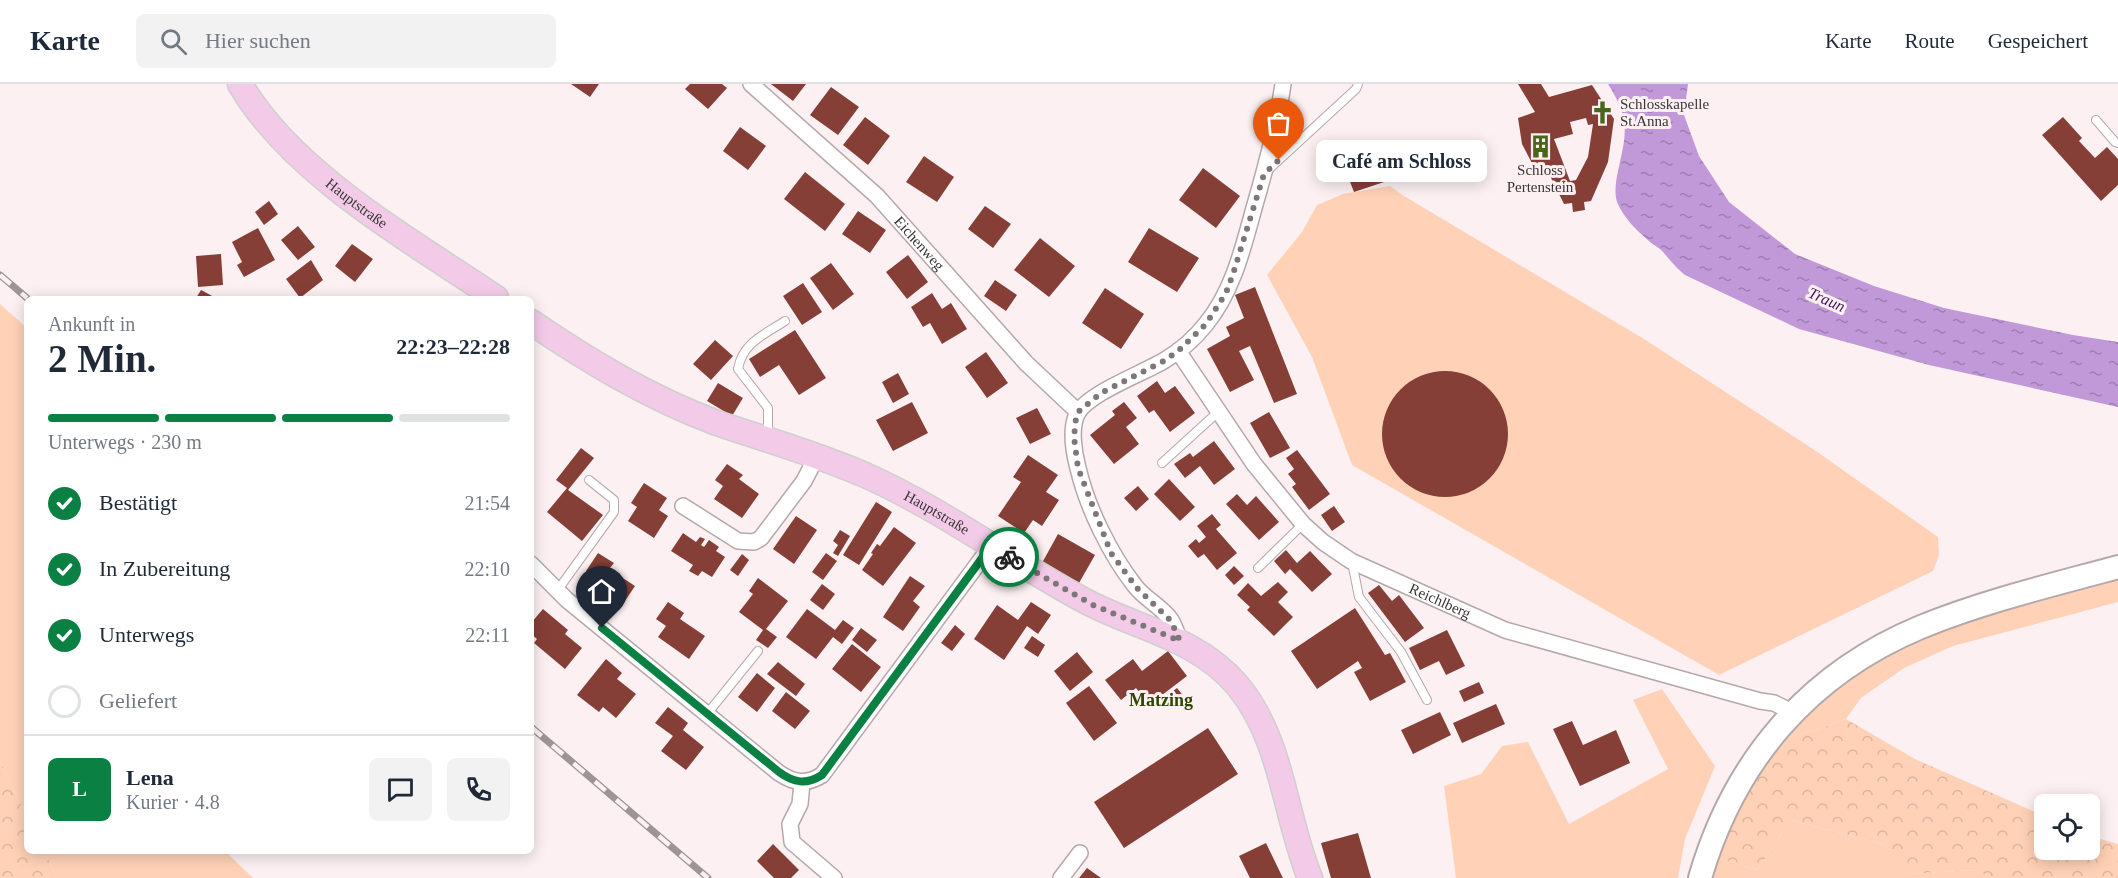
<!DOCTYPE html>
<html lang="de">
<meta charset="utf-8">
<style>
:root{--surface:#fff;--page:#f2f2f3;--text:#1f2937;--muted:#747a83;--line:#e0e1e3;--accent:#0b8043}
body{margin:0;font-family:Georgia,serif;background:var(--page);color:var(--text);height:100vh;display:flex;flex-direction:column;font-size:22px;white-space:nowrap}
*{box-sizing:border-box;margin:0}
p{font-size:20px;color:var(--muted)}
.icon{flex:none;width:33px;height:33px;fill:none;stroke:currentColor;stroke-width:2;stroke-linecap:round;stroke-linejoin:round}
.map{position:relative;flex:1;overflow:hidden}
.side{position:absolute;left:24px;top:212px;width:510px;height:558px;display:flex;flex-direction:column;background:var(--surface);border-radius:9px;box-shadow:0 3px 15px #0003}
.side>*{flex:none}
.buttons{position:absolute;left:2034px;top:710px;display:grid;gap:12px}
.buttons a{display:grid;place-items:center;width:66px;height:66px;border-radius:9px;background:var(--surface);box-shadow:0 3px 15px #0003;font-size:30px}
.pin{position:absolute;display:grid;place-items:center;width:51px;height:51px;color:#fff;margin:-62px -26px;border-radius:50% 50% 50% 0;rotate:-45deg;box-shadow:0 0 6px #0007}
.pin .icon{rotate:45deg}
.courier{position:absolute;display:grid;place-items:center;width:60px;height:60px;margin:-30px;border:4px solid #0b8043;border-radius:50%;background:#fff;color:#222;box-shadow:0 2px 8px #0007}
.bubble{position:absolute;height:42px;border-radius:9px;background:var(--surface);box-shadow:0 3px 15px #0003;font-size:20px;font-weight:800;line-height:42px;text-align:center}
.head em{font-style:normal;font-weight:800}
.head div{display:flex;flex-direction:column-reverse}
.head{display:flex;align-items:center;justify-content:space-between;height:102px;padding:0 24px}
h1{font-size:39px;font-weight:800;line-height:45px}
.bar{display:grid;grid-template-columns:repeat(4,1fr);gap:9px 6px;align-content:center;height:72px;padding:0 24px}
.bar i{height:8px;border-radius:4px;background:var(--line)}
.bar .active{background:var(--accent)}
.bar p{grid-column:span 4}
.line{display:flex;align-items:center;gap:15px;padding:0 24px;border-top:2px solid var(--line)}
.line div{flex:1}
.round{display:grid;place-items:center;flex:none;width:63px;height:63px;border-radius:9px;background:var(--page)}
ol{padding:0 24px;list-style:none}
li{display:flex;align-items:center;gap:18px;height:66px}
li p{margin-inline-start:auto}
li .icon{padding:6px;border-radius:50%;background:var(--accent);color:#fff;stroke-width:4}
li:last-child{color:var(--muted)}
li i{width:33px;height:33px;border:3px solid var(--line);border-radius:50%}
header{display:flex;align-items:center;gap:36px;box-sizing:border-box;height:84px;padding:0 30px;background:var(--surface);border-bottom:2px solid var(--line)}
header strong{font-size:28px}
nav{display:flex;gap:33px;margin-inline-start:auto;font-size:21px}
.search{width:420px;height:54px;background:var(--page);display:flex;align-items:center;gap:15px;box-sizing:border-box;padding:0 21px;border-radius:9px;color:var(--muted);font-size:22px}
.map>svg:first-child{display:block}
.grass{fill:#ffd2b7}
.forest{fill:url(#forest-crowns)}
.water{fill:url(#water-ripples)}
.building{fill:#863f37;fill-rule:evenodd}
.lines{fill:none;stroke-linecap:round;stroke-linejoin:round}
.lane-casing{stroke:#b4a8ab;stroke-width:10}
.street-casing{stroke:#b4a8ab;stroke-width:18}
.secondary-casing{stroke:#b4a8ab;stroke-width:26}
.primary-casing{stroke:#d0cfcf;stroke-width:27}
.lane{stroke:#fff;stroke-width:8}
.street{stroke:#fff;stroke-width:15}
.secondary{stroke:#fff;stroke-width:22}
.primary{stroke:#f3cbe8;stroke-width:24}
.rail-casing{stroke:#9c9495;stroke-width:7}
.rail{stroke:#fcf0f2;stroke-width:4.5;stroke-dasharray:14;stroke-linecap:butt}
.done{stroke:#7e7678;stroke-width:6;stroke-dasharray:0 10.8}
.route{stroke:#0b8043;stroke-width:8}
.labels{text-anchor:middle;stroke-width:6;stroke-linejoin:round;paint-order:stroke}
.poi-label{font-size:15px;fill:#3a3536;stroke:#fcf0f2;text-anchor:start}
.street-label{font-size:15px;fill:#3a3536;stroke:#fcf0f2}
.water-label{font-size:16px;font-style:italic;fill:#440f5c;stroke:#fcf0f2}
.quarter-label{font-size:18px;font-weight:bold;fill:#2c4800;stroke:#fcf0f2}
</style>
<header>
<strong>Karte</strong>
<div class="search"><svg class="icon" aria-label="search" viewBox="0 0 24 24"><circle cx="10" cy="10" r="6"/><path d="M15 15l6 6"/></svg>Hier suchen</div>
<nav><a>Karte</a><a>Route</a><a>Gespeichert</a></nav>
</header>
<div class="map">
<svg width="2118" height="794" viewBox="0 0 2118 794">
<defs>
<pattern id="forest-crowns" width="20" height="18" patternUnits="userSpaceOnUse" patternTransform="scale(1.5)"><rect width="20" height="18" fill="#ffd2b7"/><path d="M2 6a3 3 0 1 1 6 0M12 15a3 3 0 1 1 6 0" fill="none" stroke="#dbb59e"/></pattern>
<pattern id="water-ripples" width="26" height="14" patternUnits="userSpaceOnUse" patternTransform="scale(1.5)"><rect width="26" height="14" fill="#c199d9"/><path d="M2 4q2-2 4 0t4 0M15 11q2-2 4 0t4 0" fill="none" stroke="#9e7eb1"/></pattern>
</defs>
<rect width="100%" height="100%" fill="#fcf0f2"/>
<path class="grass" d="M1390,102L1404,112L1644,255L1813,365L1938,453L1939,471L1933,487L1719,591L1352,381L1312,273L1267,191L1302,148L1317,121L1343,110Z
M0,220L27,244V732L0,677Z
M2118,493V518L1953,562L1904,584L1861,614L1846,635L1813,647L1780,655L1828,609L1899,561L2011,521Z
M1662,605L1715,682L1685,755L1678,794H1456L1444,702L1481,690L1502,662L1528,658L1569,740L1668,685L1633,616Z
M1791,736L1886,761L1907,790L1975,786L1993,794H1711L1718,774L1757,786Z
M44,767H225L253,794H57Z"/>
<path class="forest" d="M1846,635L1915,675L2044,732V765H2090V752L2118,760V794H1993L1975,786L1907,790L1886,761L1791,736L1757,786L1718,774L1748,699L1780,655L1813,647Z
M0,677L27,732V766L44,767L57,794H0Z"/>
<path class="water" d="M1608,0H1688L1684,31L1699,72L1729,118L1795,170L1874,202L1944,224L2073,251L2118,258V323L1929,281L1799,245L1685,191C1676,184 1671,177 1663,168C1659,163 1653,161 1649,157C1637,147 1623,133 1617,118C1614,109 1616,96 1618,87C1627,47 1630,35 1608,0Z"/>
<path class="building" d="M571,0H599L590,13Z
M690,0H722L727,4L708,25L685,5Z
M771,0H806L793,17Z
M1518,0H1541L1549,13L1592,1L1614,35L1608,78L1591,117L1584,118L1585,126L1573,128L1572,119L1564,120L1548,88L1536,87L1522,60L1518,34L1535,28ZM1586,34L1588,41L1593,40L1588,73L1576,96L1570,97L1554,55L1573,50L1570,38Z
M831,3L859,23L838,51L810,31Z
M865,33L890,52L868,81L843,61Z
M2063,33L2082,54L2079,57L2095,74L2107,63L2118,75V101L2101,117L2042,51Z
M740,43L766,62L748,86L723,67Z
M924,72L954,93L937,118L906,98Z
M1380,78L1387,97L1354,108L1347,90Z
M1203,84L1240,112L1216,144L1179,116Z
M805,88L845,120L825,147L784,115Z
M269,117L278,130L264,141L255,128Z
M985,122L1011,140L993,164L968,145Z
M858,127L886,146L870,169L842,150Z
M298,142L315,163L298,176L281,156Z
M258,144L275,176L244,193L237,181L242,178L232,158Z
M1149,144L1199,174L1177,208L1128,178Z
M1040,154L1075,182L1049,213L1014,186Z
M352,160L373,175L355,198L335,182Z
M221,170L223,201L198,203L196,172Z
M908,171L928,198L907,215L886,188Z
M311,176L323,196L300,214L286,195Z
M831,179L854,210L833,226L810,194Z
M995,196L1017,211L1006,227L984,212Z
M803,199L822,228L802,241L783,212Z
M1255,203L1297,310L1274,319L1250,262L1239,267L1254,296L1230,308L1207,265L1230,252L1226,243L1244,234L1235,211Z
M1105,204L1144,230L1121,265L1082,239Z
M201,206L216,214H196Z
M932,209L942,225L951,219L967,245L942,260L930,239L923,243L911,223Z
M795,246L826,294L799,311L779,281L760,293L749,275Z
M715,256L733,272L711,296L693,280Z
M986,268L1008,299L987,314L965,283Z
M1382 350a63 63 0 1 1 126 0a63 63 0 1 1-126 0Z
M898,289L909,310L893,319L882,298Z
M1157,297L1165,309L1175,302L1195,329L1170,348L1154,326L1149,329L1137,312Z
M718,299L743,314L732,332L707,317Z
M912,318L928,349L893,367L876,336Z
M1124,318L1137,334L1126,343L1139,360L1114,380L1090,351L1115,331L1112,327Z
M1037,324L1051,350L1030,360L1016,334Z
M1269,328L1290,364L1270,374L1250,339Z
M1214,357L1235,385L1214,401L1200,382L1185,394L1174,380L1190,369L1193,373Z
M581,364L594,374L568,406L603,431L582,457L547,428L567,404L556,396Z
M1297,366L1330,410L1309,426L1292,403L1296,400L1288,390L1294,385L1286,374Z
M1028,371L1058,391L1046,408L1059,416L1042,442L1033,436L1024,449L998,432L1021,398L1013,393Z
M727,380L743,391L739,395L759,410L742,434L714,415L723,402L715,396Z
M1169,395L1195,423L1180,437L1154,410Z
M644,399L667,414L659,426L668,432L654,454L628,437L637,423L631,419Z
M1138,402L1149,415L1136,427L1124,414Z
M1237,410L1247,421L1256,412L1279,438L1259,456L1226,420Z
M876,418L892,428L859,481L843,471Z
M1334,422L1345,438L1332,447L1321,431Z
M1212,430L1221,441L1216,445L1237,469L1217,486L1204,470L1198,474L1188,462L1196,455L1199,459L1206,453L1197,442Z
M796,432L817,446L794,480L773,465Z
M894,443L916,459L883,502L862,486L873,470L871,469L877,460L880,462Z
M840,446L850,452L838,472L833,469L838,461L833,457Z
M683,449L696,458L700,453L705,455L701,461L704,463L709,456L719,463L716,467L725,473L712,493L702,487L698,492L689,487L693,481L671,467Z
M1058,450L1095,471L1079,499L1042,479Z
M1286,466L1297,479L1310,467L1332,490L1312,508L1290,485L1285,490L1274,477Z
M598,469L614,479L609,485L635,502L619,526L587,505L595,493L586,487Z
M826,469L837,477L823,496L812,488Z
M742,470L749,476L738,492L730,486Z
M1234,482L1244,492L1234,501L1225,491Z
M910,492L925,502L913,517L920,523L903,547L883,533Z
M758,494L788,517L766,545L777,553L768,564L756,556L763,546L739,528L753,510L749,507Z
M1278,498L1288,508L1278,518L1293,533L1274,552L1247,526L1250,523L1237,511L1248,499L1261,512Z
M822,500L835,510L823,526L810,516Z
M1379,501L1392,517L1399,511L1424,544L1405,558L1368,509Z
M668,518L684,529L680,535L705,552L689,575L658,553L666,542L656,535Z
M1031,518L1051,531L1038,550L1027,542L1004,576L974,555L997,521L1018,536Z
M1355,524L1385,571L1390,569L1406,598L1370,617L1354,588L1362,584L1358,577L1317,605L1291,567Z
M543,525L568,546L565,550L582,564L565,585L534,559L537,555L531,550V539Z
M807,525L835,546L843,536L854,544L842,560L833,553L816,575L786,553Z
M955,541L965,550L952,567L941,559Z
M861,544L877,556L867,568L852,556Z
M1447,546L1465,582L1446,591L1439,577L1420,586L1409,564Z
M1032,552L1045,561L1038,573L1024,564Z
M852,560L881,583L861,608L832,585Z
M1168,567L1187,592L1149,621L1136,604L1121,616L1105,596L1133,575L1142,587Z
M1077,568L1093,588L1070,607L1054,587Z
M606,575L622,589L617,595L636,610L616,634L603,623L599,628L577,611Z
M778,578L805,600L796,612L767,590Z
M757,589L775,604L757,628L738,613Z
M1479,598L1484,609L1464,618L1459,607Z
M1089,602L1117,639L1094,657L1066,619Z
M1177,604L1185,614L1172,624L1164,614Z
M786,608L810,627L795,645L772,627Z
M1496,620L1505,640L1462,659L1453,639Z
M668,623L688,639L683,646L704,663L686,686L661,667L673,652L655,639Z
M1440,628L1451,651L1413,670L1401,646Z
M1572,637L1583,661L1616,646L1630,679L1580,702L1553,645Z
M1208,644L1238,690L1124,764L1094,718Z
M1358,749L1371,794H1331L1321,759Z
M1266,759L1280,788L1283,794H1250L1239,772Z
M773,760L799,786L791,794H774L757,777Z
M1087,784L1101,794H1079Z"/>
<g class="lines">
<defs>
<path id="lane" d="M2096,36L2115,58L2118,59
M1268,86L1356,5L1358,0
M765,353L768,344V324L738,285C743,258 764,251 785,237
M1162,379L1218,328
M1352,478L1359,513L1401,568L1427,616
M1258,484L1303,440
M557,507L614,428V416L589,396
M707,630L758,567"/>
<g id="street">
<path id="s1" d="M751,0L877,112L1026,279L1078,328"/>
<path id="s2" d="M1178,267L1254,380L1303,440L1323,458L1351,477L1505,546L1760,617L1774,619L1792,628"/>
<path d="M683,422L738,457L754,458L761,454L804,397L817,372"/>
<path d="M531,480L567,516L779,689C794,699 806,701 822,691L991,462"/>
<path d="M1180,557C1177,550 1175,543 1171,536C1162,523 1145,515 1135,502C1110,470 1087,423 1078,384C1074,369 1070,345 1077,330C1088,309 1144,289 1165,276C1180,267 1195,254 1206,240C1233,207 1243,164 1254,124C1266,83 1277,42 1283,0"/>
<path d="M802,699L800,720L790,740L792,758L834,794"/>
<path d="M1061,794L1080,769"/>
</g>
<path id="secondary" d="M1700,794C1734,677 1808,590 1921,543C1985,517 2052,501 2118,483"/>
<g id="primary">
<path id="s3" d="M240,0C292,90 412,157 496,214"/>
<path id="s4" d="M531,238C590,278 650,314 717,339C767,356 817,370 865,391C944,426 1013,479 1089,519C1140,545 1199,555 1238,602C1283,657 1284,730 1310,794"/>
</g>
</defs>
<use href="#lane" class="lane-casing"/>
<use href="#street" class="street-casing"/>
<use href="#secondary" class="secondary-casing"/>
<use href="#primary" class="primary-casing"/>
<use href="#lane" class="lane"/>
<use href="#street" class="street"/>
<use href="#secondary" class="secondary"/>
<use href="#primary" class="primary"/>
<defs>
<path id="rail" d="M0,191L27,214
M531,643L708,794"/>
</defs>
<use href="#rail" class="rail-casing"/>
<use href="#rail" class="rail"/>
</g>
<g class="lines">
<path class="done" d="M1009,473L1093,521L1180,557L1171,537L1137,504L1111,469L1078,384L1074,353L1076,334L1078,328L1101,309L1164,277L1178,267L1206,240L1226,209L1233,190L1264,90L1279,76"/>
<path class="route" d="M602,544L779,688C794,699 806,701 822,691L991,462L1009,473"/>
</g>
<defs>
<symbol id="church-bare" viewBox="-9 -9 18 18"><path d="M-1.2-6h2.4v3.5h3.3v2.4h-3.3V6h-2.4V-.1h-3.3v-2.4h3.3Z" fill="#48671d" stroke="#fcf0f2" stroke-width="2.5" paint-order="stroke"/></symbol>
<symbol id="building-bare" viewBox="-9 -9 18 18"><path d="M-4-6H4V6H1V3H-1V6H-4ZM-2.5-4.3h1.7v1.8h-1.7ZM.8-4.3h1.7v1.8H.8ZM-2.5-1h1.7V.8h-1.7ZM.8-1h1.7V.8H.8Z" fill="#48671d" stroke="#fcf0f2" stroke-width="2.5" paint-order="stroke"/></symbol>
</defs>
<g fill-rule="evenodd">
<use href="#church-bare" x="1586" y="12" width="33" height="33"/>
<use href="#building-bare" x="1524" y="46" width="33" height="33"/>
</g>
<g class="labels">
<g class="poi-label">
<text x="1620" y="25">Schlosskapelle<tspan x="1620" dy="17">St.Anna</tspan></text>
<text x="1540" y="91" text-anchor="middle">Schloss<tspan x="1540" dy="17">Pertenstein</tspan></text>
</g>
<g class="street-label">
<text dy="5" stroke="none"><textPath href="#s3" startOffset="168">Hauptstraße</textPath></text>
<text dy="5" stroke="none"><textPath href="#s1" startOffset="232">Eichenweg</textPath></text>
<text dy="5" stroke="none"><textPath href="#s4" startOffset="450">Hauptstraße</textPath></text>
<text dy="5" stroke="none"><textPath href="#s2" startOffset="372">Reichlberg</textPath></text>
</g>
<g class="water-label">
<text transform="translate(1827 215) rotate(24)" y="6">Traun</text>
</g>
<g class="quarter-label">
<text x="1161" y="622">Matzing</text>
</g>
</g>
</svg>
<div class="buttons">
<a><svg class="icon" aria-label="locate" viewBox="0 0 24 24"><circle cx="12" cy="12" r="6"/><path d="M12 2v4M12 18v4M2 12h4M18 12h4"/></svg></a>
</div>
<div class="pin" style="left:1279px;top:76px;background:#ea580c"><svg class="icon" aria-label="bag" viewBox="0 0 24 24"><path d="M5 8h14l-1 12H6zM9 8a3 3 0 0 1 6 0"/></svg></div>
<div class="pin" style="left:602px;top:544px;background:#1f2937"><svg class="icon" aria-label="home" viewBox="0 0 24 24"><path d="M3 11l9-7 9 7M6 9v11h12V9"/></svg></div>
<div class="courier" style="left:1009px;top:473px"><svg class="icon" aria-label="bike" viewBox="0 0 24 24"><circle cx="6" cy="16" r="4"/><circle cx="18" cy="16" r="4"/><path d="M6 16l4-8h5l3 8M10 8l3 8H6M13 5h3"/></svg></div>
<div class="bubble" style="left:1316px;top:56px;width:171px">Café am Schloss</div>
<section class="side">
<div class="head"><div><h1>2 Min.</h1><p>Ankunft in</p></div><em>22:23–22:28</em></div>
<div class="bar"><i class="active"></i><i class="active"></i><i class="active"></i><i></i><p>Unterwegs · 230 m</p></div>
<ol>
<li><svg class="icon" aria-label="check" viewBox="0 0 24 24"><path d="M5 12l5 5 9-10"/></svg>Bestätigt<p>21:54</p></li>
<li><svg class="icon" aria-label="check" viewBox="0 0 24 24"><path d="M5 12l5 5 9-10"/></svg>In Zubereitung<p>22:10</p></li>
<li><svg class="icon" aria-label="check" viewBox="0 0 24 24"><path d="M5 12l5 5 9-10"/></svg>Unterwegs<p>22:11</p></li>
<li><i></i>Geliefert</li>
</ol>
<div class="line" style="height:108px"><b class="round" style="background:var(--accent);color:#fff">L</b><div><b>Lena</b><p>Kurier · 4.8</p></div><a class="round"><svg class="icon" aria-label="chat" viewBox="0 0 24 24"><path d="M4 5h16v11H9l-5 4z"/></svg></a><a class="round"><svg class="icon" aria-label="phone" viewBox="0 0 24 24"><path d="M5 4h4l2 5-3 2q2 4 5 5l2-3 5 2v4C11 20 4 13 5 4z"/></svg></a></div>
</section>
</div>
